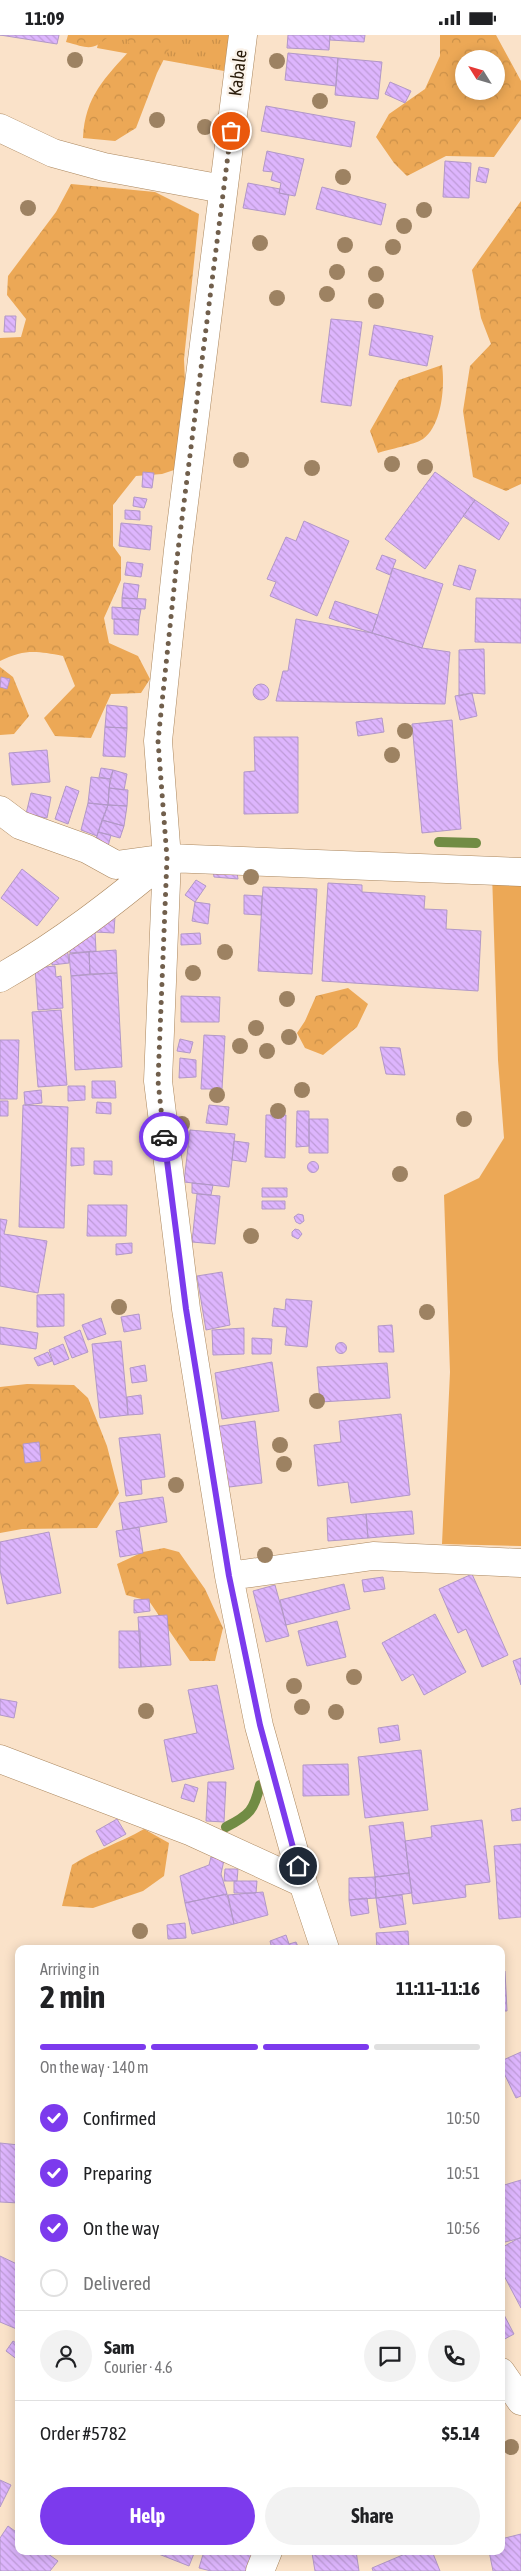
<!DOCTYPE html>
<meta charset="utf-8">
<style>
:root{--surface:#fff;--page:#f2f2f2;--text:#202124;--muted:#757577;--line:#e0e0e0;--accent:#7c3aed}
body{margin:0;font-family:"Asap Condensed",sans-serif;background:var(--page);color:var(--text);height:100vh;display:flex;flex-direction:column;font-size:19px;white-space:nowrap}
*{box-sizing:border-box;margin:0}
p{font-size:16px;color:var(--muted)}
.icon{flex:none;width:28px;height:28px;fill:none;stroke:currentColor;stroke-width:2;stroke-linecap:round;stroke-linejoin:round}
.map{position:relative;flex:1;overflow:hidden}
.drawer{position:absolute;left:15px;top:1910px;width:490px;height:610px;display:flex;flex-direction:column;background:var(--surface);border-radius:10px;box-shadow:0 2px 12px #0003}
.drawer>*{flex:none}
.needle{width:32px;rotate:307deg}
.controls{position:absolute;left:455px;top:15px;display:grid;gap:10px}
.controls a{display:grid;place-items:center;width:50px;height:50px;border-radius:50%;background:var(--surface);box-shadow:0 2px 12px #0003;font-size:25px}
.pin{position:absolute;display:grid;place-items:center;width:42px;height:42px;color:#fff;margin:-21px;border:2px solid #fff;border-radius:50%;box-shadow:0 1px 5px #0007}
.courier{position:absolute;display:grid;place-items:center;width:50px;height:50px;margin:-25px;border:4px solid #7c3aed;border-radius:50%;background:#fff;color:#222;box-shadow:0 1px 6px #0007}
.overview em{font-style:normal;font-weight:700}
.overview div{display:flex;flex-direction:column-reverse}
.overview{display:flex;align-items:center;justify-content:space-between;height:85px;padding:0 25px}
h1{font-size:32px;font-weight:700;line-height:38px}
.bar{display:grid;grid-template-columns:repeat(4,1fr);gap:8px 5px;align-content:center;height:60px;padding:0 25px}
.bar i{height:6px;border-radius:4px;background:var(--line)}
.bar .current{background:var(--accent)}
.bar p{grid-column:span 4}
.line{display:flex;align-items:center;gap:12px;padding:0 25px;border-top:1px solid var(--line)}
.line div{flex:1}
.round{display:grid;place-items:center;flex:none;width:52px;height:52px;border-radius:26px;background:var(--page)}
ol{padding:0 25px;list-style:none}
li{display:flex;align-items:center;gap:15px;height:55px}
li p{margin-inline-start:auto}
li .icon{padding:5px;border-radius:50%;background:var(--accent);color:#fff;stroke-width:4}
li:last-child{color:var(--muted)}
li i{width:28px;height:28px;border:2px solid var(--line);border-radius:50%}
.button{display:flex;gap:10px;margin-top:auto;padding:10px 25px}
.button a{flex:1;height:58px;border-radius:30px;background:var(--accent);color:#fff;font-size:20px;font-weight:700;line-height:58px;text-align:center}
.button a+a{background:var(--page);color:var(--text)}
.status{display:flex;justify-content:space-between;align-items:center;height:35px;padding:0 25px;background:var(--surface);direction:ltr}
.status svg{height:14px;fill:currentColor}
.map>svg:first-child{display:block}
.grass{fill:url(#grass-tufts)}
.forest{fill:url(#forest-crowns);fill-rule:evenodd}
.pitch{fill:#eca856}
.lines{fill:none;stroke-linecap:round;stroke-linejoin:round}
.stream{stroke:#718c44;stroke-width:10}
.building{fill:url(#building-back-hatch);stroke:#b298c7}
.minor-casing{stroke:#aa865d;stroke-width:29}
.minor{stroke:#fff;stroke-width:28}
.tree{fill:#9d8262}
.done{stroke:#715f4c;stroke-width:5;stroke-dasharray:0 9}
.route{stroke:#7c3aed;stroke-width:6}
.labels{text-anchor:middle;stroke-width:5;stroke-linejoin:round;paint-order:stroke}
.street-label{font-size:18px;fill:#271908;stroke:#fbf3ea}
</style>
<div class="status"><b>11:09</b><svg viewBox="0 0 49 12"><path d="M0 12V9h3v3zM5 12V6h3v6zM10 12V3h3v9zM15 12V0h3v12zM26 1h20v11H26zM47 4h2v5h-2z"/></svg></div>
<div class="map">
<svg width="521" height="2536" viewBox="0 0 521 2536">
<defs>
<pattern id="grass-tufts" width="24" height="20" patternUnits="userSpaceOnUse" patternTransform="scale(1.25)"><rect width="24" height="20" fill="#eca856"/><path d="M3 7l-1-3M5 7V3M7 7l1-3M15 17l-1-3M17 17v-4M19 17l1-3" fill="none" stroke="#ca9049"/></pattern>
<pattern id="forest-crowns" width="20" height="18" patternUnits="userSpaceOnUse" patternTransform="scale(1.25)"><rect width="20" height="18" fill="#eca856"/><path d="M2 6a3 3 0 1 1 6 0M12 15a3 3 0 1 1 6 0" fill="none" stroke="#ca9049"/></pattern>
<pattern id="building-back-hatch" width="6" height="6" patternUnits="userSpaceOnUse" patternTransform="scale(1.25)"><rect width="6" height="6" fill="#ddb5fd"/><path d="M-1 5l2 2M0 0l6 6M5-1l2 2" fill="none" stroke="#be9bd7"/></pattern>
</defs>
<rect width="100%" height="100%" fill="#fae2c9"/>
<path class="grass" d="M100,0H229L224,36L97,13Z"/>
<path class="forest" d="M68,0H110C92,17 89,13 66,7Z
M124,0H176L157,38L136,93L115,106L83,103C85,61 105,43 132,13Z
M440,0H496L521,46V84L494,122L446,121L407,141L394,128L376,102L389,79L425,54L440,21ZM464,24H496V56H464Z
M71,149L155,157L199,179L184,324L187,392L180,433L162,439L136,441L113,470V511L121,522V545L104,583L109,608L138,621L150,644L141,658L111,659L91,703L55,701L44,683L75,651L63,621C36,616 25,614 0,626V303L21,302L26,284L7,260L8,241L56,177Z
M521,166V449L506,456L473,442L463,376L470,331L491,309L481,283L472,235Z
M442,330C445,351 442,390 423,404C414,410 389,414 378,418L370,396L399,345Z
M0,632L13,642L29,681L14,699L0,700Z
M348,953L368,969L357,992L323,1020L305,1013L297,998L305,986L316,961Z
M27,1349L74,1350L88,1363L107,1411L119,1458L97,1493L22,1494L0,1498V1352Z
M164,1513L179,1517L205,1554L223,1593L215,1626H190L149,1566L126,1560L117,1529L143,1517Z
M144,1794L169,1808L164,1841L143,1856L93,1873L62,1871L72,1830C95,1815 120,1808 144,1794Z"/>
<path class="pitch" d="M492,838L521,843V1511L442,1509L450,1337L444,1160L479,1143L504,1103L498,1025Z"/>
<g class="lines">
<path class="stream" d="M439,807L476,808
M226,1792C250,1780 254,1775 260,1750"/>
</g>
<path class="building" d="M0,0H59L57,9Z
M288,0H330L329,15L287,13Z
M330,0H365L364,7L330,5Z
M288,18L338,23L336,51L285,45Z
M338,23L382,27L378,64L335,60Z
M390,47L411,56L405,68L385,59Z
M266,71L355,87L351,112L261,96Z
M267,116L304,124L295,161L279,158L281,148L271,145L273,137L263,136Z
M445,126L471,128L469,163L443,162Z
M479,132L489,134L486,148L476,146Z
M248,148L280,154L279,158L289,160L285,180L243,173Z
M322,152L386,169L381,190L316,174Z
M5,281H16L15,297H4Z
M331,284L362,287L351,371L321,367Z
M374,290L433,301L427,331L369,320Z
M143,437L154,438L152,453L142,452Z
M435,437L475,465L425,534L385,504Z
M134,462L147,464L144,473L133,471Z
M475,465L509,488L499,505L463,481Z
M125,475L140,476V485L125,484Z
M304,486L349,506L317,581L270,561L276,547L267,544L286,502L296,506Z
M121,488L152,491L150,515L119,511Z
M382,520L396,525L390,540L376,534Z
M127,527L143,529L141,542L125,540Z
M459,530L476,535L470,555L453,550Z
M393,533L443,549L422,613L372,598Z
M124,548L139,550L137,564L122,563Z
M122,563L146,564L145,574L122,573Z
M476,563L521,564V608L475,607Z
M335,566L378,580L372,598L329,583Z
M112,572L141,574L139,585L112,584Z
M114,584L139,585L138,600L114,599Z
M296,584L372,598L422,613L450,617L445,669L276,666L283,636H288Z
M484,614L485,659L472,658L459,661V615Z
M1,642L10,644L7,654L0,652Z
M253 657a8 8 0 1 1 16 0a8 8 0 1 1-16 0Z
M472,658L477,681L460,685L455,661Z
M107,670L127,672V693L105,692Z
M382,683L384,697L358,701L356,687Z
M452,685L461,794L422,798L412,689Z
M105,692L127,693L125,722L103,721Z
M254,702H298V778L244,779V737L255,736Z
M47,715L50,747L12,750L9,718Z
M101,733L113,735L110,744L99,742Z
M113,735L127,739L124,755L109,753Z
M91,742L110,744L108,770L88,768Z
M66,751L79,756L68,789L55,784Z
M109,753L128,755L127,771L108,770Z
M31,758L51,762L47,783L26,779Z
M88,768L108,770L97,801L81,795Z
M108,770L127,771L124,791L102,785Z
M102,785L124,791L120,803L98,797Z
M98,797L111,800L107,815L94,811Z
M211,818L234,820L238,844L214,842Z
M22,834L59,863L37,891L1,863Z
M196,845L206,851L195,867L185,860Z
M328,848L362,850V857L425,861L424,874L447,875L446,894L481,896L478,956L322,946Z
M263,852L317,854L312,939L258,936Z
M244,860L262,861L261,880L244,879Z
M195,867L210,869L208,889L192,886Z
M115,881L114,898L95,897Z
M95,897L96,916L70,918L69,899Z
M200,898L201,909L181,910V899Z
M67,912L69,928L52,930V919Z
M116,915L117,938L90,939L89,917Z
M89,917L90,939L71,941L69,919Z
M55,931L56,942L61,941L63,973L38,975L35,933Z
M117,938L122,1032L75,1035L71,941Z
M181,961L220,962L219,987H181Z
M61,975L67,1050L38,1052L32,977Z
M204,1000L225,1001L222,1054H201Z
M180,1004L193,1007L190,1018L177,1016Z
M0,1005H19L17,1064H0Z
M380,1012L400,1013L405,1040L386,1039Z
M180,1023L196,1025V1042L179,1043Z
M92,1046H115L116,1063H92Z
M68,1051H85V1065L68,1066Z
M41,1055L42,1068L25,1070L24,1057Z
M0,1066H8V1081H0Z
M97,1067L111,1068V1079L96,1078Z
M23,1070L68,1072L64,1193L19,1192Z
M209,1070L229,1072L227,1090L206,1088Z
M297,1076H309V1111L296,1112Z
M266,1080H286L285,1123L265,1122Z
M309,1084H328V1118H309Z
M190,1095L235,1099L229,1152L184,1147Z
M234,1106L249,1108L246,1127L232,1125Z
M71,1113H84V1130L71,1131Z
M94,1126H112V1140L94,1139Z
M307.5 1132a5.5 5.5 0 1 1 11 0a5.5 5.5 0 1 1-11 0Z
M192,1148L213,1150L211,1160L192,1158Z
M262,1153H287V1162H262Z
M197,1159L220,1161L215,1209L192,1207Z
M262,1166H285V1174H262Z
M88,1170H127L126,1201H87Z
M298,1179L303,1180L304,1186L300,1189L296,1187L294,1182Z
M0,1184L7,1185L4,1199L47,1206L38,1258L0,1251Z
M295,1194L299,1195L302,1199L298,1204L292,1201V1197Z
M132,1208V1218L116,1220V1209Z
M222,1237L230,1290L206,1295L197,1241Z
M64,1259V1291L37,1292V1260Z
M286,1264L312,1266L307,1312L285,1310L287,1292L272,1291L274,1273L285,1275Z
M139,1279L141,1294L124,1297L121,1282Z
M101,1283L106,1299L88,1305L82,1290Z
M392,1290L394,1317H379L378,1291Z
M0,1292L38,1298L36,1314L0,1309Z
M244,1293V1319L213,1320L212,1295Z
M80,1295L88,1317L72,1323L64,1302Z
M252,1303L272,1304L271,1319H252Z
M121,1306L128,1380L100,1383L92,1309Z
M335.5 1313a5.5 5.5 0 1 1 11 0a5.5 5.5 0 1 1-11 0Z
M63,1309L69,1324L54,1330L49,1315Z
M48,1317L52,1326L38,1331L34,1323Z
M272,1327L279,1376L222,1384L215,1338Z
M387,1328L390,1363L320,1367L317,1332Z
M145,1330L147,1346L132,1348L130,1333Z
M141,1360L143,1379L128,1380L127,1362Z
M401,1379L410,1460L351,1468L348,1447L318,1451L314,1410L341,1407L339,1386Z
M255,1386L262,1448L221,1453L214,1392Z
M160,1399L165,1442L141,1445L142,1459L126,1461L119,1403Z
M39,1407L41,1426L25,1428L23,1409Z
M163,1462L167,1487L123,1495L119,1468Z
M412,1476L414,1499L368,1503L366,1479Z
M366,1479L368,1503L328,1506L327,1483Z
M139,1492L143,1518L120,1522L116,1496Z
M49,1497L61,1558L7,1569L0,1535V1507Z
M472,1539L508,1620L482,1632L466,1594L458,1598L439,1554Z
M383,1542L385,1554L364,1557L362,1545Z
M344,1549L350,1574L286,1590L280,1565Z
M275,1550L289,1601L266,1607L253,1556Z
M149,1564L150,1576L134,1578V1565Z
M435,1579L466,1637L424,1660L413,1639L402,1646L382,1608Z
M167,1580L171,1630L141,1632L138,1582Z
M337,1586L346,1622L307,1631L298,1596Z
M119,1596H140L141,1632L119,1633Z
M521,1623V1650L513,1626Z
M217,1650L234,1734L172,1747L164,1705L197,1698L188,1655Z
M0,1664L17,1667L14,1683L0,1680Z
M398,1690L400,1705L380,1708L378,1693Z
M421,1715L428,1775L365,1783L358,1722Z
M348,1729L349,1760L303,1761V1730Z
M208,1747H226L224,1787L206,1786Z
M185,1749L198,1753L194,1767L181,1763Z
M521,1773V1785L512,1786L511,1775Z
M117,1784L126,1799L104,1811L96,1796Z
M482,1785L490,1847L465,1850L466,1862L413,1869L405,1806L432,1802L431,1791Z
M403,1787L409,1838L375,1842L369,1791Z
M521,1809V1882L499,1884L494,1811Z
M211,1822L224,1825L221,1839L227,1859L185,1868L180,1841L209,1830Z
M225,1834H238L237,1846H224Z
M409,1838L412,1858L376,1863L375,1842Z
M375,1842L376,1863L349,1865V1843Z
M234,1846H257L256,1858H234Z
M263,1857L268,1880L234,1889L228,1860Z
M227,1859L234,1889L192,1899L185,1868Z
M402,1860L406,1889L380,1893L376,1863Z
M367,1863L369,1878L351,1881L349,1865Z
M185,1888L186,1903L168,1904L167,1890Z
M408,1896L409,1914H377L376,1898Z
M286,1900L289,1909L296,1907L299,1914H272L270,1906Z
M501,1936H505L507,1976H501Z
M521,2017V2061L516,2063L501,2032V2026Z
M0,2108L19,2110V2168L0,2167Z
M521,2145V2203L501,2208V2151Z
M521,2202V2273L501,2235V2213Z
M0,2221L19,2230V2295L0,2287Z
M501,2274L514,2299L501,2306Z
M13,2306L19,2310L18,2325L6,2316Z
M0,2445L11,2450L0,2472Z
M8,2491L19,2499V2516H44L58,2526L50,2536H0V2503Z
M521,2499V2536H493L489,2516H501V2504Z
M151,2516H195L189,2531Z
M204,2516H271L265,2536H211L199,2533Z
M321,2516H356L359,2536H315L312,2518Z
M412,2516H432L440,2536H373L372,2533Z"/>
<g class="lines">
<defs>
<path id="minor" d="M243,0L178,515L158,706L167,823L158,1046L186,1274L229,1541L259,1691L303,1848L325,1914
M0,93L53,118L104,132L223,154
M0,775L20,790L87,814L116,830L167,823L521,837
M0,943C60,909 114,867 167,823
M229,1541L373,1521L521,1528
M0,1724L192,1797L303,1848
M501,2337L521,2366
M260,2536L268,2516"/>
</defs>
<use href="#minor" class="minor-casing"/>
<use href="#minor" class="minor"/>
</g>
<g class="tree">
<circle cx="75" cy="25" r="8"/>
<circle cx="277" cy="26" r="8"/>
<circle cx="320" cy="66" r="8"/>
<circle cx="157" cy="85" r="8"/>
<circle cx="205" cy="92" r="8"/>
<circle cx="343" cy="142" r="8"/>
<circle cx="28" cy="173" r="8"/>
<circle cx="424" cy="175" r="8"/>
<circle cx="404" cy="191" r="8"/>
<circle cx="260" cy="208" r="8"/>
<circle cx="345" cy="210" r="8"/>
<circle cx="393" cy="212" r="8"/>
<circle cx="337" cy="237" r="8"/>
<circle cx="376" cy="239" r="8"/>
<circle cx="327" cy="259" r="8"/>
<circle cx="277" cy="263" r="8"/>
<circle cx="376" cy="266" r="8"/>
<circle cx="241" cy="425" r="8"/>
<circle cx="392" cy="429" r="8"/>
<circle cx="425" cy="432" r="8"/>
<circle cx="312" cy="433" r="8"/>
<circle cx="405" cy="696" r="8"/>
<circle cx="392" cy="720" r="8"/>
<circle cx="251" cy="842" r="8"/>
<circle cx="225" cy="917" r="8"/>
<circle cx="193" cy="938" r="8"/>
<circle cx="287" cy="964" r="8"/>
<circle cx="256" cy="993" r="8"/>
<circle cx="289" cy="1002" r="8"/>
<circle cx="240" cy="1011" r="8"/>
<circle cx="267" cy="1016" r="8"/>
<circle cx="302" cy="1055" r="8"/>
<circle cx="217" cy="1060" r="8"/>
<circle cx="278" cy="1076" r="8"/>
<circle cx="464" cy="1084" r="8"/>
<circle cx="182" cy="1089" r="8"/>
<circle cx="400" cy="1139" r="8"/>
<circle cx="251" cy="1201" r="8"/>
<circle cx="119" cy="1272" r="8"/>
<circle cx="427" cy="1277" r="8"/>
<circle cx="317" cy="1366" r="8"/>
<circle cx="280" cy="1410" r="8"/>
<circle cx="284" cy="1429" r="8"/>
<circle cx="176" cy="1450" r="8"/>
<circle cx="265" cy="1520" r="8"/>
<circle cx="354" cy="1642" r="8"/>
<circle cx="294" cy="1651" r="8"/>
<circle cx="302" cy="1672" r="8"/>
<circle cx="146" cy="1676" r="8"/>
<circle cx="336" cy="1677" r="8"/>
<circle cx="140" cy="1896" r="8"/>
<circle cx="511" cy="2412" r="8"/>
</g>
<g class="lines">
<path class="done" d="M164,1102L158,1046L167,823L158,706L178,515L231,96"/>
<path class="route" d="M164,1102L186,1274L229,1541L260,1690L298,1831"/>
</g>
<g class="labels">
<g class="street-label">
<text transform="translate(238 38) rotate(-83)" y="6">Kabale</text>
</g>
</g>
</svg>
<div class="controls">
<a><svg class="needle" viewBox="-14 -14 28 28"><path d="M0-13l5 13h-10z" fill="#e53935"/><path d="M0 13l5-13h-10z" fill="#757577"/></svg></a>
</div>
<div class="pin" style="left:231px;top:96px;background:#ea580c"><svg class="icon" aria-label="bag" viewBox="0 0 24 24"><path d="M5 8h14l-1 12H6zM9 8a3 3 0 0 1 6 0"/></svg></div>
<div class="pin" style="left:298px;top:1831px;background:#1f2937"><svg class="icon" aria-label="home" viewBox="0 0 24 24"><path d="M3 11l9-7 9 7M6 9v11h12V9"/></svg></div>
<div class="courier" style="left:164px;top:1102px"><svg class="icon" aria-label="car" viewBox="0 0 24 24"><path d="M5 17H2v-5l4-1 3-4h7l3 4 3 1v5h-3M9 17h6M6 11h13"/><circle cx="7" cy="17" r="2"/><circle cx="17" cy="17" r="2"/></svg></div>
<section class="drawer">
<div class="overview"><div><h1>2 min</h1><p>Arriving in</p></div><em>11:11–11:16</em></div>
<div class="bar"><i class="current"></i><i class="current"></i><i class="current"></i><i></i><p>On the way · 140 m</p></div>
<ol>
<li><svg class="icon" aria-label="check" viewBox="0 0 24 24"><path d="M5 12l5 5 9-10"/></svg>Confirmed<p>10:50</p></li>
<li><svg class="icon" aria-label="check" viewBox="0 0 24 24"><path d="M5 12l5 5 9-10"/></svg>Preparing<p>10:51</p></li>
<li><svg class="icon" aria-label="check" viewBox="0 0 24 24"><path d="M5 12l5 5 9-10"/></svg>On the way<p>10:56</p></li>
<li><i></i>Delivered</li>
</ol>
<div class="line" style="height:90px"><a class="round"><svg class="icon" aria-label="person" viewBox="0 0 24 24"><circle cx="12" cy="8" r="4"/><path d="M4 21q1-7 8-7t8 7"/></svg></a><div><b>Sam</b><p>Courier · 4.6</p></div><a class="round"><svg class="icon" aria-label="chat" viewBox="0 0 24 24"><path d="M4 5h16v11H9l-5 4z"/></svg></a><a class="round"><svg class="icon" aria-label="phone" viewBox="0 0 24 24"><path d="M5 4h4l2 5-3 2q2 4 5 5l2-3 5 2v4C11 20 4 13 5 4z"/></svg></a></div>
<div class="line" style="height:65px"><div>Order #5782</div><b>$5.14</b></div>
<div class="button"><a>Help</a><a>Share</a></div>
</section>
</div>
